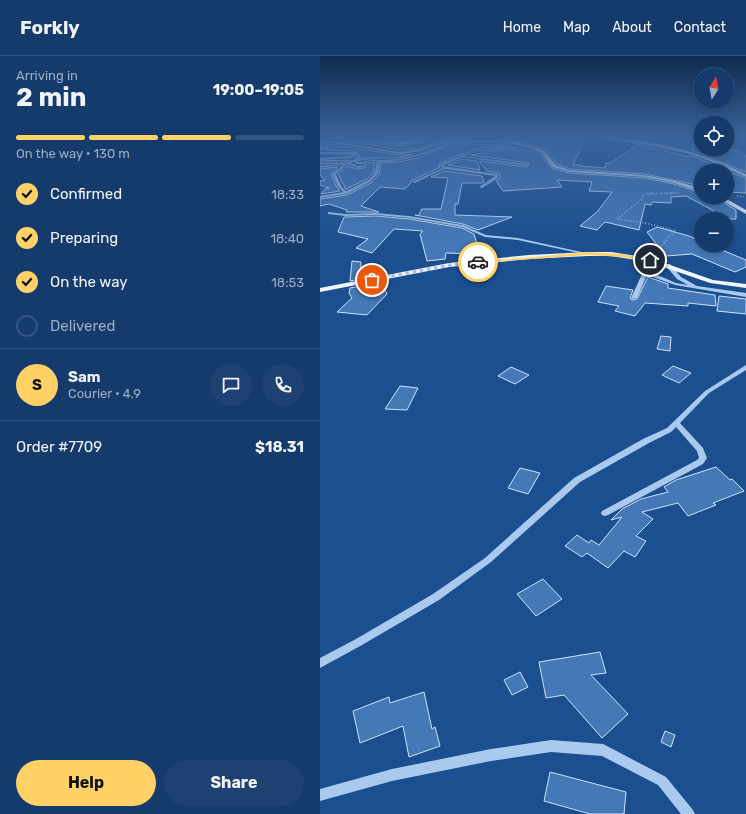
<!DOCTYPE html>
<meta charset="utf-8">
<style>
:root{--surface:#143b6b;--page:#1d4271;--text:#f1f3f6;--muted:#9dadc1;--line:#33557e;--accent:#ffd166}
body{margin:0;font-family:Rubik,sans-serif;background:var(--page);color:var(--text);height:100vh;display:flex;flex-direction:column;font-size:15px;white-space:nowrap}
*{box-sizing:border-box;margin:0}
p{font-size:13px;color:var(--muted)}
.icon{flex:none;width:22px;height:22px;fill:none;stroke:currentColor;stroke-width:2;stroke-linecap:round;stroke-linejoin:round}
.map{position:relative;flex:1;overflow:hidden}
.drawer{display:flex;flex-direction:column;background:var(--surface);width:320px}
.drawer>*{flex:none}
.needle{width:26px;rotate:11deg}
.fabs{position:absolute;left:374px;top:12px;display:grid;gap:8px}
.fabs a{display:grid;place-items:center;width:40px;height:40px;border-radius:50%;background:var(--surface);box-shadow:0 2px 6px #0003,0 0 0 1px var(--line);font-size:20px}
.pin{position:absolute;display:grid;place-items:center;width:34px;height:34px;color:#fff;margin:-17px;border:2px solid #fff;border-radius:50%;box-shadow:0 1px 4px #0007}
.courier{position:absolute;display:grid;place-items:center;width:40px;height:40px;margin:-20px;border:3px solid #ffd166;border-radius:50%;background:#fff;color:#222;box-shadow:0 1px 5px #0007}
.head em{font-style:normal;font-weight:700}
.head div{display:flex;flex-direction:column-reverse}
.head{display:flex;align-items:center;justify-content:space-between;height:68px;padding:0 16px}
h1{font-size:26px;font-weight:700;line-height:30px}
.bar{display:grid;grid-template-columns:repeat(4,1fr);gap:6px 4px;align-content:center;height:48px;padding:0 16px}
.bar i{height:5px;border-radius:3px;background:var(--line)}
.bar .selected{background:var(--accent)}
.bar p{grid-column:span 4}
.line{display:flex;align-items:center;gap:10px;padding:0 16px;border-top:1px solid var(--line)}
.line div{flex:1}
.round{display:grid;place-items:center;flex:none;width:42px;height:42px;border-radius:21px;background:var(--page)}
ol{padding:0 16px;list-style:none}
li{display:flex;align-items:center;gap:12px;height:44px}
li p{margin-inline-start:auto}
li .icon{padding:4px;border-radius:50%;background:var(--accent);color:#111;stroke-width:4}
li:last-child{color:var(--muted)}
li i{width:22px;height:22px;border:2px solid var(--line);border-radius:50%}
.button{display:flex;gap:8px;margin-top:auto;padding:8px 16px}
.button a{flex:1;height:46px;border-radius:24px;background:var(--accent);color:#111;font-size:16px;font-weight:700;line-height:46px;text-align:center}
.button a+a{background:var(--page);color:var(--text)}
header{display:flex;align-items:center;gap:24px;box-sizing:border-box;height:56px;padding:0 20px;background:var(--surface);border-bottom:1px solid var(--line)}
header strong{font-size:19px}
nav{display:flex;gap:22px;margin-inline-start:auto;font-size:14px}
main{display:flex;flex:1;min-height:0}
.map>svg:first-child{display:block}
.building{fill:#4478b7;stroke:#cfe3fa}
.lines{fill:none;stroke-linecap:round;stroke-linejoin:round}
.path-far1{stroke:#a9c9ee;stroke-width:1;stroke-dasharray:1 1.5;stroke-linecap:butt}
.path{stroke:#a9c9ee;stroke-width:1.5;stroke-dasharray:1 2;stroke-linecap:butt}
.minor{fill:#a9c9ee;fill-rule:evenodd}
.major{fill:#f0f6ff;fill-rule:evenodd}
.route{fill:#ffd166}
.done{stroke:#afc1d8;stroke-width:4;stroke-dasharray:0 7.2}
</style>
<header>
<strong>Forkly</strong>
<nav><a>Home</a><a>Map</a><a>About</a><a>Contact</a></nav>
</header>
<main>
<section class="drawer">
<div class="head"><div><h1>2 min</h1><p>Arriving in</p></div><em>19:00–19:05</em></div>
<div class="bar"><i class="selected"></i><i class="selected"></i><i class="selected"></i><i></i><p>On the way · 130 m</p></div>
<ol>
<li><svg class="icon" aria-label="check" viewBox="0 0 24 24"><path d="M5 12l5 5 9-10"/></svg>Confirmed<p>18:33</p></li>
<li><svg class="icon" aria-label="check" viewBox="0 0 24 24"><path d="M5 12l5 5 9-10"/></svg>Preparing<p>18:40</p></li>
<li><svg class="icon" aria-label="check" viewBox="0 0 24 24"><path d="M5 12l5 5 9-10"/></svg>On the way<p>18:53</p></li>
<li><i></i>Delivered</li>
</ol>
<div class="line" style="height:72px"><b class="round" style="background:var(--accent);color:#111">S</b><div><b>Sam</b><p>Courier · 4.9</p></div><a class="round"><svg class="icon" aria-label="chat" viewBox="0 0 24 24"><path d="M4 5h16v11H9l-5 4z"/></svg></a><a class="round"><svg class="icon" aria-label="phone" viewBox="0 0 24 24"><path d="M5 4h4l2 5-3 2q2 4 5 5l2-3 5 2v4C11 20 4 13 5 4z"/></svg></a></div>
<div class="line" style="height:52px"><div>Order #7709</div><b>$18.31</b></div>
<div class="button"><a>Help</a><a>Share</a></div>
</section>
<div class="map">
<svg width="426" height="758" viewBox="0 0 426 758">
<rect width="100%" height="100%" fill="#1b4f8f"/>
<path class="building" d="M0,81H67L78,83V81H104L83,86L50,84L47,87L48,88L83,90L122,81H150L151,83L125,84L99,92L80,94Z
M172,81H266L253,109H261L260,110L285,112L286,107H290L318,89L346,95L369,101L370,99L406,114L381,115V130L325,118L250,113L237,108L226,94L210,88L182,83H172Z
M375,81H381V93L417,94L426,100V116L371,94Z
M0,87L80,99L93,98L78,102H35L40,100L37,95L5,94L8,93V91L0,89Z
M133,88H182L192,90H177L161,92L133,101L119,108L120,111L91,125V127L85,133L60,131L41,150L59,156H26L27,154L9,148L0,150V143L27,139L51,127L59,119L61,107L78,106L98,102Z
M177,94H209L220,98L232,112L249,117L325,122L354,128L381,137V141H395L416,154V163H389L394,155L366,140L351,141V147L332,146L331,149L325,148L319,174L285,166L277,174L260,170L278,155L292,136L269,135L272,126L237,124L242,131L183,135L176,125L180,122L179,117L167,115L159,105L207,111L209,107L151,99Z
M142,103L157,105L160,114L128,109Z
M29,104L24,107L0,108V105Z
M43,106L55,107L53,117L47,123L26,133L18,118L27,110L37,113L45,112L46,110L45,108L35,107Z
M18,111L11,118L17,132L20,135L1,138L5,133L9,132L0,129V125L5,124L0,119V113Z
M124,115L162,120L164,126L162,127H142L138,148H135V159L192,161L158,174L143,168L95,159L98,160L102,153H121L128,122L111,121Z
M407,115L426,122V137L407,136Z
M56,160L89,163L142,172L154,178L160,198L126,197L125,203L107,205L100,178L103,175L74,173L52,197L36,192L48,183L18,176L24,161Z
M337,171L369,180L381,185V189H390L426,204V211L415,216L372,198L346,200L327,176Z
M32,205L41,206L40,223L30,225Z
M328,221L348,228V232L395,239L396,250L368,247V250L325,247L315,260L295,255L299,250L278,246L286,230L313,234L310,242L312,244L317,243Z
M62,226L67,238L47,259L17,256L32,242L29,237L30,232Z
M399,240L426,243V258L397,255Z
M341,280L351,281L350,295L337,293Z
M353,310L371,317L359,327L342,319Z
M191,311L209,319L195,328L178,320Z
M80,330L98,332L87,354L65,353Z
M396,411L410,424L412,423L424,435L393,447L396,449L368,460L358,447L322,456L333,463L316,480L326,485L315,501L304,495L288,512L267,497L262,501L245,490L257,479L269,487L271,484L279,489L302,461L291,464L302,453L321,443L348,436L344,431L356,424Z
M200,412L220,417L208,438L188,432Z
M223,523L242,543L216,560L197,538Z
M280,596L286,617L271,619L308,658L282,682L244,639L226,642L219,606Z
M200,616L208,631L192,639L184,624Z
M104,636L112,673L115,671L120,690L89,701L83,670L40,687L33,655L69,641L70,647Z
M345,675L355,679L351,691L341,686Z
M230,716L306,736L304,758H270L224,745Z"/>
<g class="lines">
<path class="path-far1" d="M376,81L381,82
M326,138L360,137"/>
<path class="path" d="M333,137L323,139L322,143L297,163L325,167L356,175L349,180L336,198
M341,137H358
M417,140L426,141"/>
<path class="minor" d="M132,85L134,86C117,96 80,107 60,106L58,118L50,126L27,138L0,142V140L23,136L18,131L12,118L23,109L0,112V110L24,108L31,104L38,103L64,104L78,103L101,97ZM43,104L57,106L54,118L48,124L26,135L22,131L16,118L27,108L38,112L45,111L44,109L38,110L30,107Z
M0,90L6,91L7,92L0,95V93L2,92H0Z
M177,91H200L215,92L177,93L155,96L145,100L208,108L207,110L142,101L123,110L178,118V122L162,132L159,131L175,120L124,113L95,127L92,126L122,112L120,109C138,99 156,94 177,91Z
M0,96H36L39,99L30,102L0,104V102L30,100L35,99L0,98Z
M9,156L25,158L56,157L89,160L143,169L166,179L198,182L270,198L268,199L198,184L165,181L142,171L89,162L56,159L25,160L8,158V156Z
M346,208H350L361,221L377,230L426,237V241L355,229L327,219L317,242L312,243L311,242L323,216L335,218L356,227L368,229L357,223L346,210Z
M426,309V314L389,337L360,367L383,392L387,402L383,408L288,459L285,460L282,459L281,457L282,455L377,404L379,402L377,395L356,371L351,376L329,387L260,426L171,506L119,544L42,589L0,612V602L36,583L113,538L165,502L254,422L323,383L347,372L385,335Z
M231,684L283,688L287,690L346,721L373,754L375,758H361L338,729L282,700L231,696L171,705L72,725L0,745V733L72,713L171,693Z"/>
<path class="major" d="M112,81H121L83,89L48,87L50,86L83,87Z
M271,81C324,81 379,94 426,118V121L389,105L370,98L332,90Z
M0,83L80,96L99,93L125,85L182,84L210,89L225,95L236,109L250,114L325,119L355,125L381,132V136L354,127L325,121L249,116L232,111L221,97L207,91L182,86L125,87L100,95L80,98L0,85Z
M396,141H403L426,154V158Z
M268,196H291L330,202L393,224L426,228V232L390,227L329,206L291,200H268L209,203L129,211L0,236V232L129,207L209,199Z"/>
</g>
<linearGradient id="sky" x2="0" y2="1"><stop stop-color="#0f2b4f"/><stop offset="0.43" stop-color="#39639b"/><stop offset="1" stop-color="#39639b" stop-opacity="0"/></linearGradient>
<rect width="426" height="187" fill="url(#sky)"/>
<path class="route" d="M268,196L302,198L332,204L330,205L302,201L268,199L158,207L156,206Z"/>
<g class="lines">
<path class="done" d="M52,224L129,209L158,206"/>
</g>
</svg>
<div class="fabs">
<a><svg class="needle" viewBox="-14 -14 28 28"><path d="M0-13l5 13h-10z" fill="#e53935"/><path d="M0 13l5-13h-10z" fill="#9dadc1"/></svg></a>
<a><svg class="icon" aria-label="locate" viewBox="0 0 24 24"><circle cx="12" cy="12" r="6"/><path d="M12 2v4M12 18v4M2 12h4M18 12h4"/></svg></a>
<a>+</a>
<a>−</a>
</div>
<div class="pin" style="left:52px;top:224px;background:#ea580c"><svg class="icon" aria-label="bag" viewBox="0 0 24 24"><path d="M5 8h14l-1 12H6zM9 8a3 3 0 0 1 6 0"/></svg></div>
<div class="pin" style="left:330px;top:204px;background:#1f2937"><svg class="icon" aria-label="home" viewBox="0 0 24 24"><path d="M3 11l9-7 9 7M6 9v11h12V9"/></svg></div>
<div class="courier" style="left:158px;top:206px"><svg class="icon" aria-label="car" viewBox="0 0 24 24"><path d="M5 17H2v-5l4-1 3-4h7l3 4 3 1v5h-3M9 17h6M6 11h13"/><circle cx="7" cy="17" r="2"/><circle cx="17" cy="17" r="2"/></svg></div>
</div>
</main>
